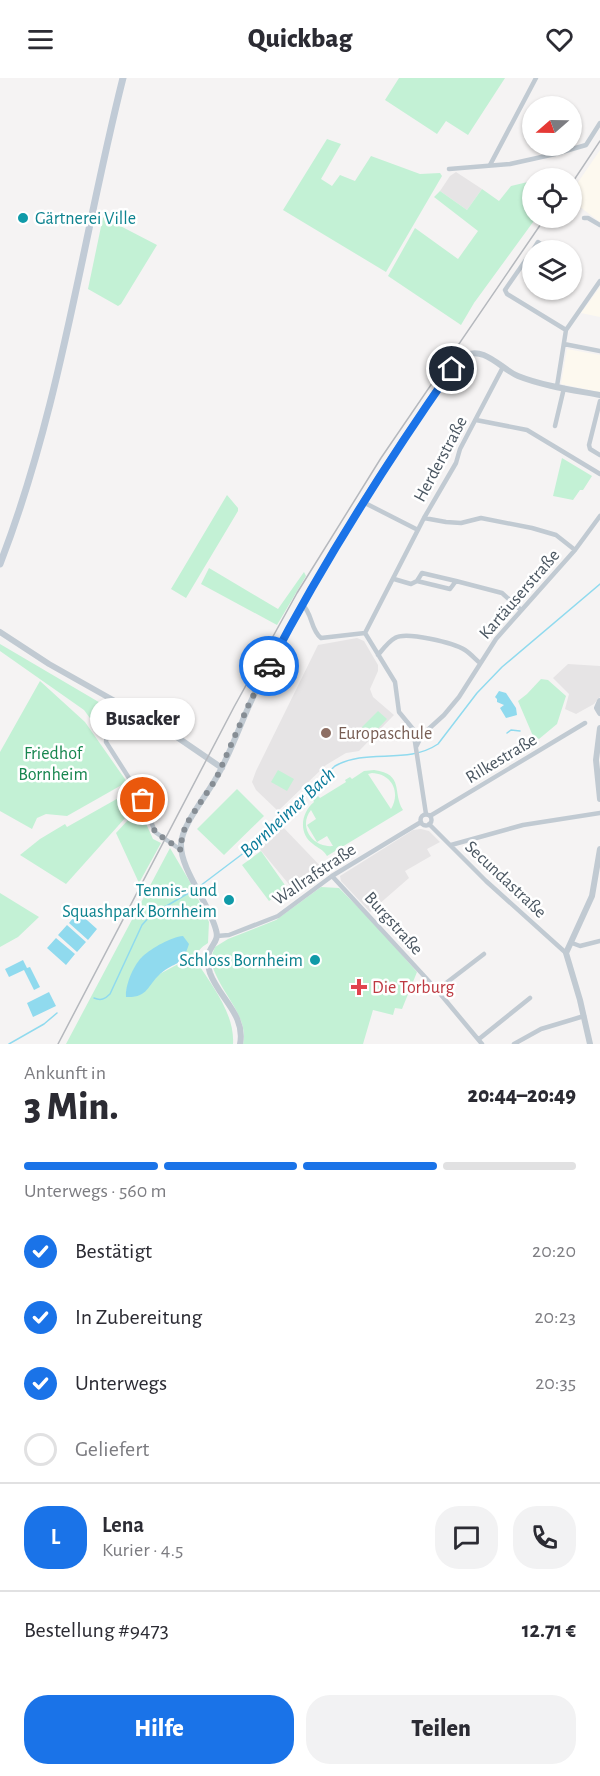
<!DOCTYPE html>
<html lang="de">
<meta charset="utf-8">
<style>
:root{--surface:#fff;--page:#f2f2f3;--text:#2b2b33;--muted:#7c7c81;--line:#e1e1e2;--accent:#1a73e8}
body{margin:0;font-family:"Alegreya Sans",sans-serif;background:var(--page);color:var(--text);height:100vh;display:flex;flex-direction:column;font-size:22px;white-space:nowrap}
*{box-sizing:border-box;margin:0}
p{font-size:20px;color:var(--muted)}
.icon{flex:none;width:33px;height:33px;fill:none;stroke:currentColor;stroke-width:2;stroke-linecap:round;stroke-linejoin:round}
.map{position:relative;height:966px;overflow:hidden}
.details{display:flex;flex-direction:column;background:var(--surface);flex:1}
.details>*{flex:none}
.needle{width:39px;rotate:250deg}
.controls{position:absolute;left:522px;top:18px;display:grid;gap:12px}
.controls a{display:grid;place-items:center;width:60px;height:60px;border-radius:50%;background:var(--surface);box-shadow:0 2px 4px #0004;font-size:30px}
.pin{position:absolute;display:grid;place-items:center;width:51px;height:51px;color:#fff;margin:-26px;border:3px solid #fff;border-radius:50%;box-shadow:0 2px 6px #0007}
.courier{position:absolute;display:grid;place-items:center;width:60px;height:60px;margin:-30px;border:4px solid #1a73e8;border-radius:50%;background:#fff;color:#222;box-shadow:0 2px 8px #0007}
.bubble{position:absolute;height:42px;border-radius:21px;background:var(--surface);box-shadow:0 2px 4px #0004;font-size:20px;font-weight:800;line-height:42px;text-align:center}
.overview em{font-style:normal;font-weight:800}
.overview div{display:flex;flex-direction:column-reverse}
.overview{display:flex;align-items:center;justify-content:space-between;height:102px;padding:0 24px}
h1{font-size:39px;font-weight:800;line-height:45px}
.bar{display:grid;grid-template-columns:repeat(4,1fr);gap:9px 6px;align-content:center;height:72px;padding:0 24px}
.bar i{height:8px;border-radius:4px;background:var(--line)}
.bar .active{background:var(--accent)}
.bar p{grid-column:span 4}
.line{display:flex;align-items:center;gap:15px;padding:0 24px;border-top:2px solid var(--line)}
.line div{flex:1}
.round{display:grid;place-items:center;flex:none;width:63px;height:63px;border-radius:24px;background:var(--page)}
ol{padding:0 24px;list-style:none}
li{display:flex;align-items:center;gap:18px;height:66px}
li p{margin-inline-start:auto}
li .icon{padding:6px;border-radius:50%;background:var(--accent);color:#fff;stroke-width:4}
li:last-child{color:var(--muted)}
li i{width:33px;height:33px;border:3px solid var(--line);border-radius:50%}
.cta{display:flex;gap:12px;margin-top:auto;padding:12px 24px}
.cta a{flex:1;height:69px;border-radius:24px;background:var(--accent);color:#fff;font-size:24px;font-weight:800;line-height:69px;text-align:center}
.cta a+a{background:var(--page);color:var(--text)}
header{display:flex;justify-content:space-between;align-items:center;height:78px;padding:0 24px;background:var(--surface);font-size:27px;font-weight:800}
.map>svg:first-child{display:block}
.commercial{fill:#fdf9ef}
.education{fill:#e6e4e5}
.green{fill:#c3f1d5;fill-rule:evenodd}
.water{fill:#90daee}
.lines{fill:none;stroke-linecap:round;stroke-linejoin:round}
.stream{stroke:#90daee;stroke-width:1.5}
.minor{stroke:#c1cad2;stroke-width:4.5}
.tertiary{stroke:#c1cad2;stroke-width:6}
.secondary{stroke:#c1cbd6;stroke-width:7}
.rail{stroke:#b5b8bd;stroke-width:1.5}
.done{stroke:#868d94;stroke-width:6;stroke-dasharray:0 10.8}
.route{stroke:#1a73e8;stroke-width:8}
.culture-dot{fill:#0f9aa8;stroke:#fff;stroke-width:2}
.education-dot{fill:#8d6e63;stroke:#fff;stroke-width:2}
.health-dot{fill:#e0444e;stroke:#fff;stroke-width:2}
.labels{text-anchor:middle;stroke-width:5;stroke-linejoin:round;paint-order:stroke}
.culture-label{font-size:18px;fill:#0d838f;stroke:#fff;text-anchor:end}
.street-label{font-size:18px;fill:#4a5661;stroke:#fff}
.education-label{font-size:18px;fill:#785e54;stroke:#fff;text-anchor:start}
.park-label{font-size:18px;fill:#17864f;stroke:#fff}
.health-label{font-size:18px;fill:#be3a42;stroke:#fff;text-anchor:start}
.water-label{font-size:20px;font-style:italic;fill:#0c7c9b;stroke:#fff}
</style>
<header><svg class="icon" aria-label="menu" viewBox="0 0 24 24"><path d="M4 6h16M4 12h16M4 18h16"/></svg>Quickbag<svg class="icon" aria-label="heart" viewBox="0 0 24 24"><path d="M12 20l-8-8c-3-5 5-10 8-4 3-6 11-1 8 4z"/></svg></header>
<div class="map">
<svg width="600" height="966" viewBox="0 0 600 966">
<rect width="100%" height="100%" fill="#f5f3f3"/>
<path class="commercial" d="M600,72V144L572,123V113Z
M600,209V239L581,235Z
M567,271L600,277V314L561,306Z"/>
<path class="education" d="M456,94L482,111L467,132L440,113L450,98Z
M357,560L364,563L378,587V593L370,611L373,619L394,637L359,673L346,675L326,687L278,733L256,712L252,704L256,693L318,567Z
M568,586L600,588V619L594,626L576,636L565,631L569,616L553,600Z
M281,747L327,795L297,816L258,769Z
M421,751L429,753L440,764L427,771L431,778L405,793L409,800L370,834L341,803L340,798L413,752Z"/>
<path class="green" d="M399,0H505L468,57L446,43L437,56L385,22Z
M327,61L341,66L321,101L332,108L340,97L355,103L371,78L420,96L440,95L442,98L386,194L283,132Z
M532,103V140H536L474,225L461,247L388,198L415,150L458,181L478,153L434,119L440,113L467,132L482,111L499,123L511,108Z
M103,139L157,167L121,226L118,228L88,211Z
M562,380L592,398L583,412H580L573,422L553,418Z
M227,417L238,430V433L186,520L171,511Z
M209,490L278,531L304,494L306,498L277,547L201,506Z
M0,566L114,633L101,655L84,632L0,573Z
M541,601L548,602L566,618L557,646L539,661L533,658L518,623L527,616Z
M40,603L85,644L127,704L67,738L46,736L37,740L32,751L0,733V674Z
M378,633L387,641L371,658L362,649Z
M278,692L294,701L287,713L271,704Z
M374,692C405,696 392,715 403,732L327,778C323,771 319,771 313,766C298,755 301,735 314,724L313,722L318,718L320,720L346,704L345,702L350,699L352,701L364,693ZM372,695C392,696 401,714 391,731L368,696ZM311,732L316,741L307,747L317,764L327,758L333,768C312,770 298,748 311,732Z
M237,711L264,738L224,777L197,751Z
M122,718C129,720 134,721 135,729L66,806L20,777L40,761L65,746L67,749Z
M139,730L153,761L161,765L139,805L116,755Z
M170,770L190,804L209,844L208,865C200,870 196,874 197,884C212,908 235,936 233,966H66ZM142,879L182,884L126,914L134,891Z
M261,773L287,810L269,823L242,787Z
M321,809L339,810L375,846L417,894L402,931L395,930L393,937L373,932L363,966H243C248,943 230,924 220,905C216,898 213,890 210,882L215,869L228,861L276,842Z
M0,815L39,839L18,859L0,869Z"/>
<path class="water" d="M499,613L506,615L516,630L517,637L506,640L500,630L504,627L497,624V621L495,619Z
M78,834L97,851L88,862L69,845Z
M67,847L86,864L77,874L58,857Z
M183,858L189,866C181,891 176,882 160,896C147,908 148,920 126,919C125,907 134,886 143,878C152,870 171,859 183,858Z
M56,860L75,876L66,887L47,870Z
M23,882L27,890L30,889L40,909L34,912L24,892L9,899L5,891Z
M49,914L56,928L33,939L27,925Z"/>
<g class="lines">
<path class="stream" d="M507,655L511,652L520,653
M200,808L245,774L335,688C367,670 407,687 438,666L477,615L502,589L600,506
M94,920C101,923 105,921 110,916L142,847L151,837L192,813
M9,966L44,946L57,935"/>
<path class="minor" d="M490,87L536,0
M449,91L510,86L555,76L586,67L600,45
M584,140H588L600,147
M533,172L538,164L550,172
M532,173L505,212L507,216L566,252
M572,195L575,198
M564,266L600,273
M557,308L566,252L600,203
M600,323L589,367L590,371L600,377
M476,342L527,352L600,396
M555,348L564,310
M363,424L418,452
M424,440L446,444L461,445L481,440L532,450L556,457L575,472
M394,501L411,506L417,503L450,511L456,503L502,515L521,532
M417,503L422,495L456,503
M302,526C313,536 310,551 321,560L365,555
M365,555L424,440L456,385L460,371L503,289
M365,555L395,604L399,634L413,651L426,736
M378,577C383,571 389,563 395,560C406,553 454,565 465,572C471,576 475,581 480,585
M122,626L107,654L106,664L143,722L155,754L181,772
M416,669L422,657L444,637L459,619L496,561L575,472L600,438
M420.5 742a5.5 5.5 0 1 1 11 0a5.5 5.5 0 1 1-11 0Z
M430,738L585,645
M429,746L486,803L566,875
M451,767L523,747L600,735
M332,798L437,912L482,966
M217,858L229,857L278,838L332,798L421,744
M572,865L580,868L600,863
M437,912L484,876
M479,961L530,920
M514,966L541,951L584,938"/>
<path class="tertiary" d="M0,554L49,586L168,653L222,690
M600,623L597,630L600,635
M600,650L596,682L600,721
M240,966C246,937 219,920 210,895C201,868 221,868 216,852C209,825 180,791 181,766C182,745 210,714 220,693C235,665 244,635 259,607C308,513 362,421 422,334C431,321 452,285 464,278C484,267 501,291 518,298C543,308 573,312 600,317
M590,966L580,922L566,875L592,818L600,771"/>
<path class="secondary" d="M0,486C61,329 82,162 123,0"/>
<path class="rail" d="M572,105L600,63
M58,966L234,629L297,515L381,380L545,140"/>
</g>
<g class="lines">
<path class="done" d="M143,722L155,754L181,772L182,758L187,745L216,701L249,626L269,588"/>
<path class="route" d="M269,588C323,485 385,387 452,291"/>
</g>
<g class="culture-dot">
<circle cx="23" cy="140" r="6"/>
<circle cx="229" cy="822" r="6"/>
<circle cx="315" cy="882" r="6"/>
</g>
<circle class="education-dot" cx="326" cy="655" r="6"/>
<path class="health-dot" d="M356 900h6v6h6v6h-6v6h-6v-6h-6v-6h6z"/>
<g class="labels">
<g class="culture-label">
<text x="35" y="146" text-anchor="start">Gärtnerei Ville</text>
<text x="217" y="818">Tennis- und<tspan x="217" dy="21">Squashpark Bornheim</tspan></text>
<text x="303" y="888">Schloss Bornheim</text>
</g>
<g class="street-label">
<text transform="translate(440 381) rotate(-62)" y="6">Herderstraße</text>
<text transform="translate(519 516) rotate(-49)" y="6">Kartäuserstraße</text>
<text transform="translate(501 680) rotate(-31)" y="6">Rilkestraße</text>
<text transform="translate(314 796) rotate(-34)" y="6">Wallrafstraße</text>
<text transform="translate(506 801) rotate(43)" y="6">Secundastraße</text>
<text transform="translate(394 845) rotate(48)" y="6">Burgstraße</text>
</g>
<g class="education-label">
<text x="338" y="661">Europaschule</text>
</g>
<g class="park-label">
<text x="53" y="681">Friedhof<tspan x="53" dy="21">Bornheim</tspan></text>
</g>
<g class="health-label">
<text x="372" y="915">Die Torburg</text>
</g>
<g class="water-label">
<text transform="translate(287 734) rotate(-43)" y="7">Bornheimer Bach</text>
</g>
</g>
</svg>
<div class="controls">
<a><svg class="needle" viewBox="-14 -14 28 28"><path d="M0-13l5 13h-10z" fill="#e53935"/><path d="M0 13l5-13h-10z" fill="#7c7c81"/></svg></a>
<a><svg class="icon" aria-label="locate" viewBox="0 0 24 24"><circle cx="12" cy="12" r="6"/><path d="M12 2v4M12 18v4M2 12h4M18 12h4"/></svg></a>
<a><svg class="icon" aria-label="layers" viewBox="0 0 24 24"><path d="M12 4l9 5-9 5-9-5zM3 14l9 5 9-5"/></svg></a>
</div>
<div class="pin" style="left:143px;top:722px;background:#ea580c"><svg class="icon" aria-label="bag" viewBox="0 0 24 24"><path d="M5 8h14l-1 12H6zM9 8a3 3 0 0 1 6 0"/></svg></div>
<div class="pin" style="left:452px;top:291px;background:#1f2937"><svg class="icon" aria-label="home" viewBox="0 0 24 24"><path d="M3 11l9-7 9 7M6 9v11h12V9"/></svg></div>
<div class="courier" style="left:269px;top:588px"><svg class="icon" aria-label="car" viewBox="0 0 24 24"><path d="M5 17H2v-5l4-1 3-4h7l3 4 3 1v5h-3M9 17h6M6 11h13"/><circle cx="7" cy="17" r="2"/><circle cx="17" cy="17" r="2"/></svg></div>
<div class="bubble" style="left:90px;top:620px;width:105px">Busacker</div>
</div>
<section class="details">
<div class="overview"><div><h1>3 Min.</h1><p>Ankunft in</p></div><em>20:44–20:49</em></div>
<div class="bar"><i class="active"></i><i class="active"></i><i class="active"></i><i></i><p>Unterwegs · 560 m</p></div>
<ol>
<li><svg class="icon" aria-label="check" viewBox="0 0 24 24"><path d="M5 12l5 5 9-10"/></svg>Bestätigt<p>20:20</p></li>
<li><svg class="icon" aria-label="check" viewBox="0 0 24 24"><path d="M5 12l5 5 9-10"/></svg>In Zubereitung<p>20:23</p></li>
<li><svg class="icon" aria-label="check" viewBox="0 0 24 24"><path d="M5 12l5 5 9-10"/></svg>Unterwegs<p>20:35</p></li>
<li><i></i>Geliefert</li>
</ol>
<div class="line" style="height:108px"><b class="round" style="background:var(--accent);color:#fff">L</b><div><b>Lena</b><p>Kurier · 4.5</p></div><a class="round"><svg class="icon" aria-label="chat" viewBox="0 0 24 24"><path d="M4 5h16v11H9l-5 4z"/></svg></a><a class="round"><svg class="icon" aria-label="phone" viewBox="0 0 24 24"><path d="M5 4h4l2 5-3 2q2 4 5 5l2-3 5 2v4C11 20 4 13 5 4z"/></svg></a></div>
<div class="line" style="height:78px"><div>Bestellung #9473</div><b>12.71 €</b></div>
<div class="cta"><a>Hilfe</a><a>Teilen</a></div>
</section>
